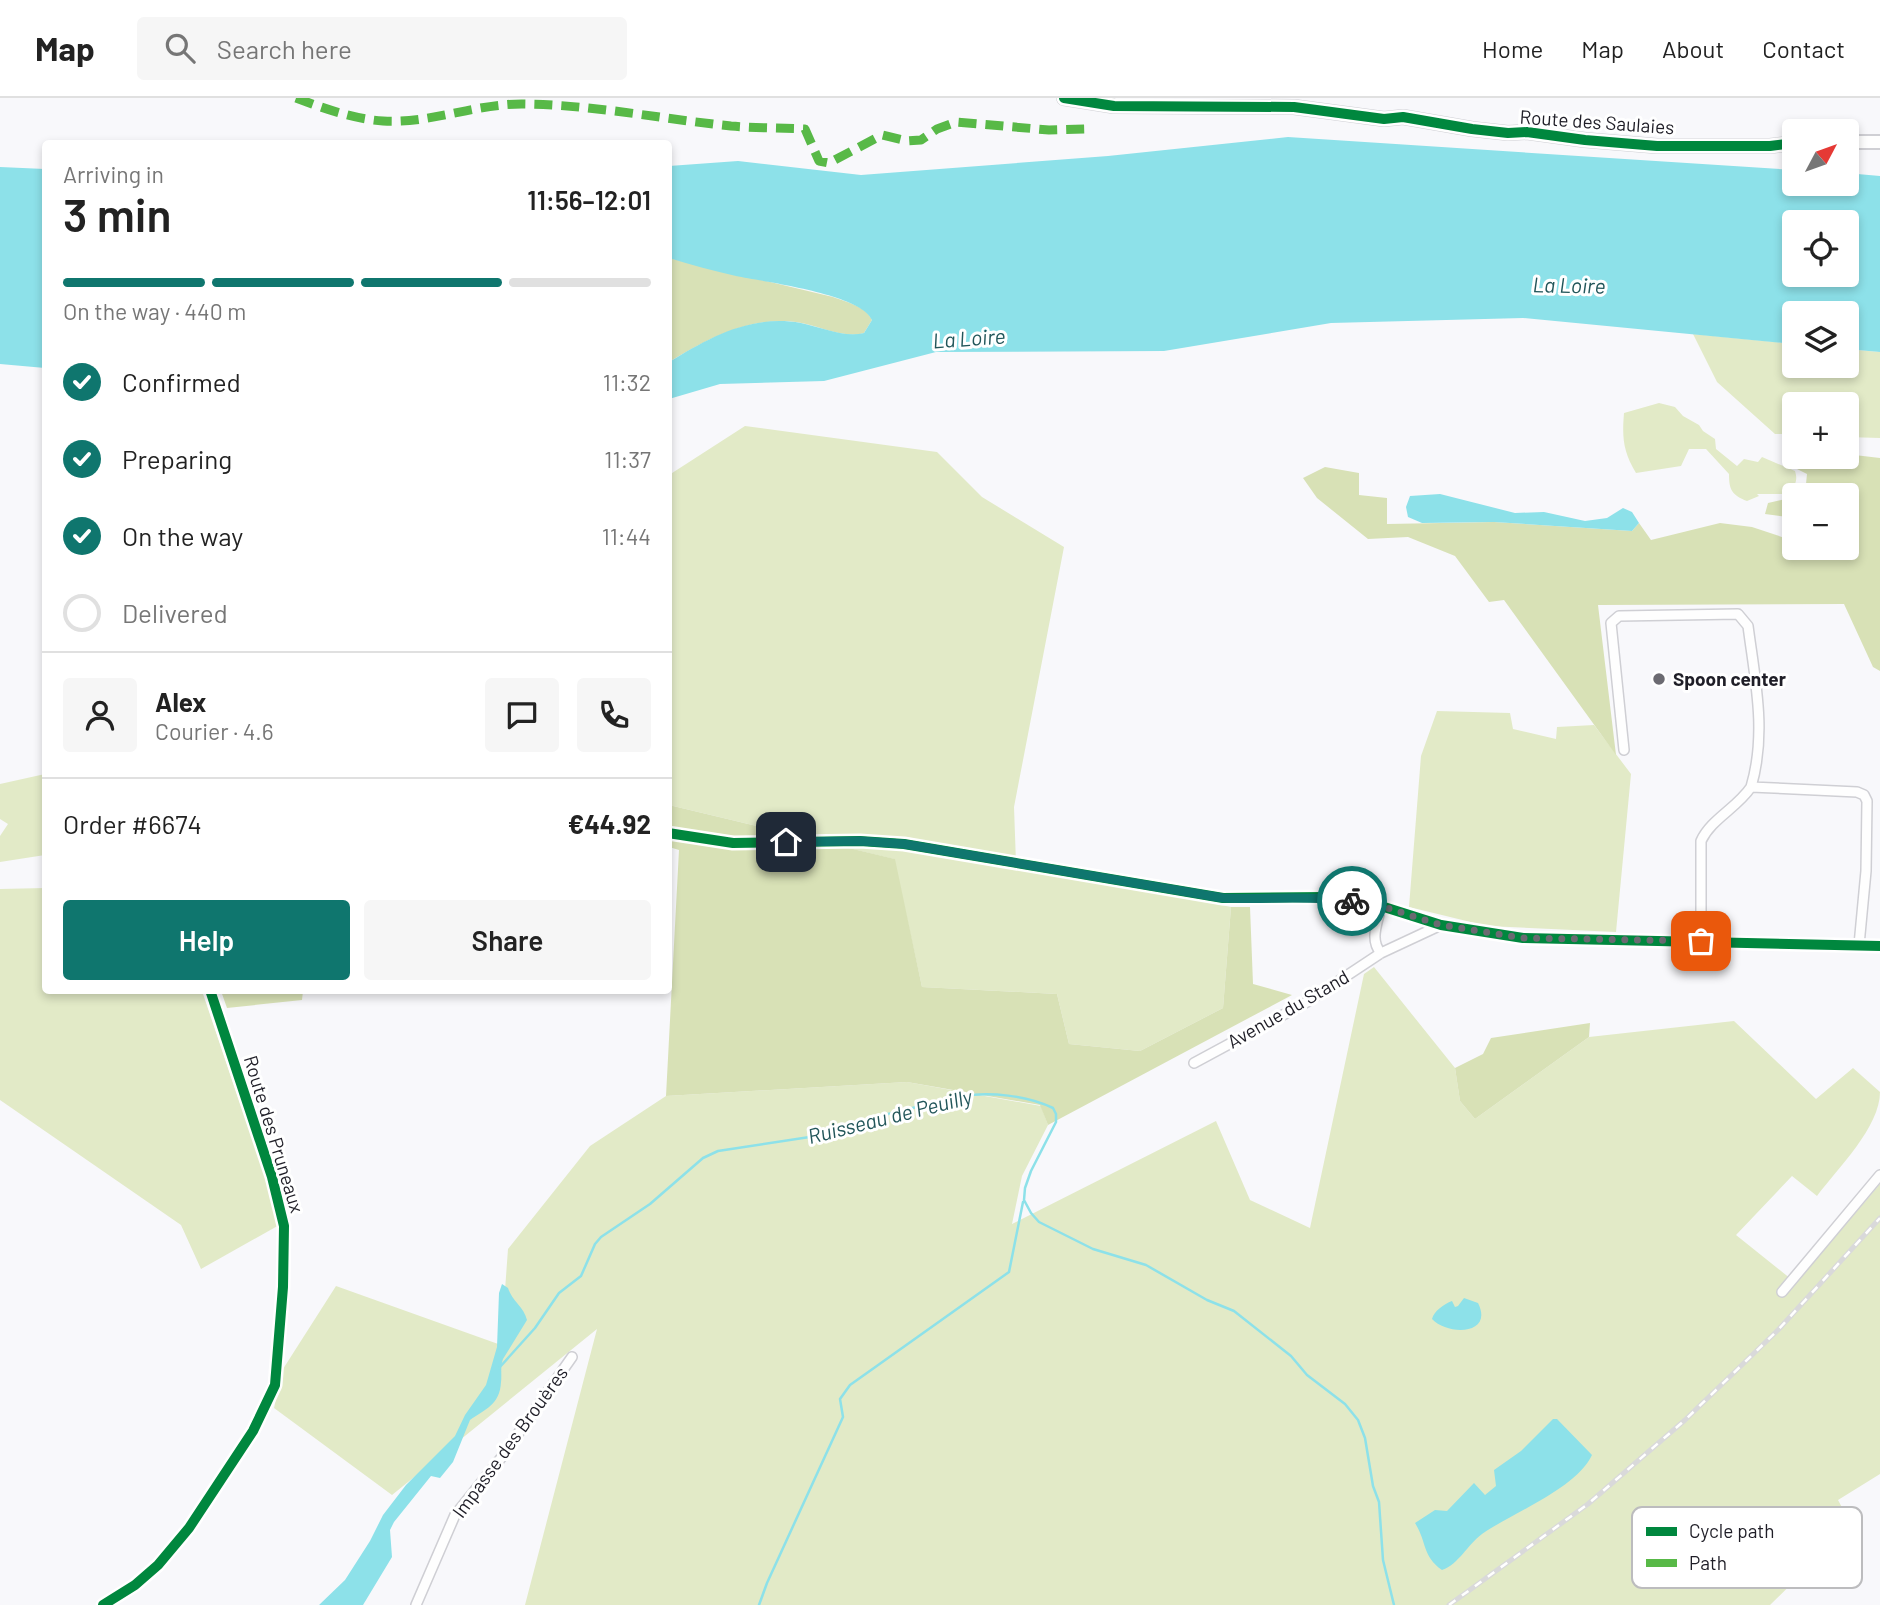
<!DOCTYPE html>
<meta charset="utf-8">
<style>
:root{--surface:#fff;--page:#f6f6f6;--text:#222;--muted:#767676;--line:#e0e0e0;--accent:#0f766e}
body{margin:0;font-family:Barlow,sans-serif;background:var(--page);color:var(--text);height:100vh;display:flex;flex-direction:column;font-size:26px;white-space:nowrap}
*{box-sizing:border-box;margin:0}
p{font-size:23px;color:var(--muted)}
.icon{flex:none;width:38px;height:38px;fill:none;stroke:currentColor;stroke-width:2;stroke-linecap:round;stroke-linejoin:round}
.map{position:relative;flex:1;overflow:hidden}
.sheet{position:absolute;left:42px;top:42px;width:630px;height:854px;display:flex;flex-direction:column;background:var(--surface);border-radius:7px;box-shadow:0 4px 10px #0003}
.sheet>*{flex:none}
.needle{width:46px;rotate:49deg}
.buttons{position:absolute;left:1782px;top:21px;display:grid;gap:14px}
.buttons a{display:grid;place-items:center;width:77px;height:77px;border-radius:7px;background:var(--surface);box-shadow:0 4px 10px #0003;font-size:35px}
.pin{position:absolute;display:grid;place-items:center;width:60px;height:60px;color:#fff;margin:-30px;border-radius:14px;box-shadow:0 4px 10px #0006}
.courier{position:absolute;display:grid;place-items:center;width:70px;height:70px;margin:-35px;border:5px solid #0f766e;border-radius:50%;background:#fff;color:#222;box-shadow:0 2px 9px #0007}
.headline em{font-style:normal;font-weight:600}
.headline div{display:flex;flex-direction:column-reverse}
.headline{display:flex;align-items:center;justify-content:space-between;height:119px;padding:0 21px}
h1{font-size:46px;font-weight:600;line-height:52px}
.bar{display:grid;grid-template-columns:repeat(4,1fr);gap:10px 7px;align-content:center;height:84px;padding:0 21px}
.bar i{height:9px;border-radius:5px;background:var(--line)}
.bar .active{background:var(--accent)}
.bar p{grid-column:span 4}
.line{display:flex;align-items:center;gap:18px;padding:0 21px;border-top:2px solid var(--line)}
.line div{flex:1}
.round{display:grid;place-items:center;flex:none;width:74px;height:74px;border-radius:7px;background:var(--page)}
ol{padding:0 21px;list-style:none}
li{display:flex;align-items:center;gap:21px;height:77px}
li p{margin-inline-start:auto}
li .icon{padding:7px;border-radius:50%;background:var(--accent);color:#fff;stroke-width:4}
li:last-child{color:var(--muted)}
li i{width:38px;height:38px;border:4px solid var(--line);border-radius:50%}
.cta{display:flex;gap:14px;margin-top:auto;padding:14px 21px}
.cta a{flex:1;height:80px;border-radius:7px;background:var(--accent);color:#fff;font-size:28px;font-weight:600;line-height:80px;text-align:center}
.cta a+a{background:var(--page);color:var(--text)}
header{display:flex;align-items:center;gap:42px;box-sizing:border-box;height:98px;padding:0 35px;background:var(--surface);border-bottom:2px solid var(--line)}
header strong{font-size:33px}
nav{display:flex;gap:38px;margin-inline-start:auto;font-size:24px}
.search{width:490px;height:63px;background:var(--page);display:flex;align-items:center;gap:18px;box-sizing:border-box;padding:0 24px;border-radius:7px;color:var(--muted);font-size:26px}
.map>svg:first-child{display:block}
.green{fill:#e2eac7}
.forest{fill:#d8e1b6}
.water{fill:#8de1e9;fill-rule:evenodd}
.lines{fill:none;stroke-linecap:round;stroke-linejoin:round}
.stream{stroke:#8de1e9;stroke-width:2.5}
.street-casing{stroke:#cfcfd4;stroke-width:12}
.secondary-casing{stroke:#cfcfd4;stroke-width:16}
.street{stroke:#fefefe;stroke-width:9}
.secondary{stroke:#fefefe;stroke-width:12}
.rail-casing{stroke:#d9d9da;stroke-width:5}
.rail{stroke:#fff;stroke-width:2.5;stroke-dasharray:8;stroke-linecap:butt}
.quiet{stroke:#58b947;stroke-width:9;stroke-dasharray:18 9;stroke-linecap:butt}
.cycleway-casing{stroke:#fff;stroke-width:15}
.cycleway{stroke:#00873e;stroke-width:10}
.done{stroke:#6b6a71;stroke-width:7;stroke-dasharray:0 12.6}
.route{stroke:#0f766e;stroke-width:9}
.poi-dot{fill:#6b6a71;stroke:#fff;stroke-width:2.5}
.labels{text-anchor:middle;stroke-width:6;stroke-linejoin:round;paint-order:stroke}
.street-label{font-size:19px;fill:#1f1e27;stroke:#fff}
.poi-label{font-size:19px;font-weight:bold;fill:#1f1e27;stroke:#fff;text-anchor:start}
.water-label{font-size:21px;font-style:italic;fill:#22565a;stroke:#fff}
.key{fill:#fff;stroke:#bcbcbe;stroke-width:2}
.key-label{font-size:19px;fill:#1f1e27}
</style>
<header>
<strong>Map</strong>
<div class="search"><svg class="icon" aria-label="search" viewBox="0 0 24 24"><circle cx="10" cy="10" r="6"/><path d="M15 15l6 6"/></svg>Search here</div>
<nav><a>Home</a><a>Map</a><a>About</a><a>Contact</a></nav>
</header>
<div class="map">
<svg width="1880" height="1507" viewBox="0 0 1880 1507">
<rect width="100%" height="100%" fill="#f8f8fb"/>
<path class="green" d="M1693,236L1794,246V268H1846V251L1880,254V340L1846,339V306H1794V336H1775L1717,284Z
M1659,305L1675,309L1683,318L1699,327L1703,333L1715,341L1716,351L1737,368L1744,361L1758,364L1762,359L1795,373C1799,385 1793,390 1784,396H1757L1759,398L1747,403C1732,397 1729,392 1729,376L1706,351H1689L1681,368L1636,375C1623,353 1622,340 1624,315Z
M745,328L937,354L982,399L1064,449L1014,709L1016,765L1231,809L1223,910L1140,953L1069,946L1057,896L922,889L894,761L669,707V377Z
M1437,613L1510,615L1513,631L1556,641L1557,629L1594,627L1631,676L1616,834L1487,828L1409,809L1421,658Z
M45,676V757L0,764V738L8,726L0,721V686Z
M45,790L46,892L202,893L281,1126L201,1171L181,1127L0,1002V791Z
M1374,869L1455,970L1460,1003L1475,1021L1589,939L1734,923L1816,1001L1853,970L1880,994C1880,1029 1838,1070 1817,1098L1792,1078L1736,1137L1796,1185L1880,1086V1376L1838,1402L1846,1417L1821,1430L1831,1447L1770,1507H525L597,1231L392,1397L274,1310L283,1271L336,1188L501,1247L508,1151L590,1048L666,998L907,984L1041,1008L1048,1027L1022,1078L1012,1126L1216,1023L1250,1102L1310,1130L1364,876Z"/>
<path class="forest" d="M669,160L833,199C846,204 866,208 872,222L864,235C843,241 818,227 796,224C750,218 707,241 669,264Z
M1794,352V359H1846V356L1880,360V573L1873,569L1844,506L1598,507L1616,657L1504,502L1489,504L1455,458L1408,439L1368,441L1317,400L1303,380L1325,369L1359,375V397L1387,400V426L1494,424L1632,433L1639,425L1651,442L1720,425L1752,429L1794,443V450H1846V397H1799L1805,396L1807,376L1791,368Z
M1794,399V420L1765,416L1768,405Z
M669,707L895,761L922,889L1057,896L1069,946L1140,953L1223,910L1231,809H1250L1253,886L1292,897L1048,1027L1040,1007L907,984L666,998L679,752L669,749Z
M221,893H303L302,902L227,910Z
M1590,925L1589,939L1475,1021L1460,1003L1455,970L1483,956L1491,940Z"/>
<path class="water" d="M1288,39L1794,72V86H1846V75L1880,78V254L1846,251V215H1794V246L1523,220L1331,225L1164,253L936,254L824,283L720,286L669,301V264C710,239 751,216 801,225C821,229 844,240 864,235L872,222C861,196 765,184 736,178C714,173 691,167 669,160V68L738,63L861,77L1108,58ZM1846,124V177H1794V124Z
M0,69L45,71V270L0,266Z
M1440,396L1515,415L1544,414L1585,423L1607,420L1623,410L1632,414L1639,425L1632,433L1494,424L1422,425L1408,419L1406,409L1410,398Z
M502,1186L508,1190C512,1203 524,1209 527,1222L503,1261C500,1269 502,1276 501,1284C500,1307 485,1311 470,1322L453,1364L440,1380L431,1378L394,1424L390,1432L392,1459L363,1507H319L345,1482L370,1443L383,1417L406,1387L455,1338L465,1317L486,1287L497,1249L499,1195Z
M1464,1200L1478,1205C1494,1237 1448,1238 1432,1221C1434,1213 1444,1206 1452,1203L1455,1209L1458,1208Z
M1553,1321H1557L1592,1357C1576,1391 1512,1415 1482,1436C1467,1447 1459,1466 1442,1472C1422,1458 1427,1444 1415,1425L1435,1412L1447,1413L1474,1385L1485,1397L1496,1388L1494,1372L1521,1353Z"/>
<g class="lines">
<path class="stream" d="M499,1270L535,1230L559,1195L581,1178L595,1146L601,1139L650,1106L703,1060L718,1053L836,1035L880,1018L961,998C991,994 1026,997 1053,1010L1056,1016V1024L1031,1073L1025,1090L1024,1102L1031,1115L1039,1124L1093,1151L1146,1167L1207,1202L1234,1213L1291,1258L1307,1277L1345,1306L1358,1322L1365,1340L1373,1388L1379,1404L1383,1462L1394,1507
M759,1507L767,1485L843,1319L840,1301L850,1287L1009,1174L1023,1104"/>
<defs>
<path id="street" d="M1624,652L1611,525L1619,518L1738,516L1748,528C1755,582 1767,635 1751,689
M668,735L733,745L860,743L904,746L1223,800L1326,799L1381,808L1441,827L1523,840L1880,848
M1701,843V743C1711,721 1737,710 1751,689L1857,694L1864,697L1867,703L1866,773L1859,847
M1381,855C1369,842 1378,824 1381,808
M1194,965L1307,904L1381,855L1441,827
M1782,1194L1880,1077
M103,1507L135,1487L158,1467L189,1430L253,1333L275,1287L283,1189L284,1128L272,1079L210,892
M416,1507L455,1417L501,1360L572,1259"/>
<path id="secondary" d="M1064,0L1114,8L1294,9L1384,21L1403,19L1472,31L1508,35L1527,34L1585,42L1657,48H1770L1794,45
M1846,44H1880"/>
</defs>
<use href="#street" class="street-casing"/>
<use href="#secondary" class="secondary-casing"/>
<use href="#street" class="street"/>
<use href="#secondary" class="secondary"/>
<defs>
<path id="rail" d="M1449,1507L1588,1406L1685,1322L1778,1232L1880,1120"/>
</defs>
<use href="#rail" class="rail-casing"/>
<use href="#rail" class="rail"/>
<path class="quiet" d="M296,0C323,10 353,21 383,23C430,26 477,5 525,6C594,7 662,21 731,28C755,30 780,30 805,31L819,63L829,65L882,37L907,43L921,42L937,31L956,24L1049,32L1087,31"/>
<defs>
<path id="cycleway" d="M1064,0L1114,8L1294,9L1384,21L1403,19L1472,31L1508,35L1527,34L1585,42L1657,48H1770L1794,45
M668,735L733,745L860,743L904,746L1223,800L1326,799L1381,808L1441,827L1523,840L1880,848
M103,1507L135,1487L158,1467L189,1430L253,1333L275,1287L283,1189L284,1128L272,1079L210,892"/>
</defs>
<use href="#cycleway" class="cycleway-casing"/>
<use href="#cycleway" class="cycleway"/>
</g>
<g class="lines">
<path class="done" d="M1352,803L1381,808L1441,827L1523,840L1701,843"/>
<path class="route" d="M786,744L860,743L904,746L1223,800C1266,802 1309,797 1352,803"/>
</g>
<circle class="poi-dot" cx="1659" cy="581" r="7"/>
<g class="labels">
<g class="street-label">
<text transform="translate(1597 24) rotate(4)" y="7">Route des Saulaies</text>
<text transform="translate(1288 911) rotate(-30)" y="7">Avenue du Stand</text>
<text transform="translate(274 1036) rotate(73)" y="7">Route des Pruneaux</text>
<text transform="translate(510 1344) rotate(-54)" y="7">Impasse des Brouères</text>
</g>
<g class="poi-label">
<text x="1673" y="588">Spoon center</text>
</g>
<g class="water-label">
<text transform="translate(1569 188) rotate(1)" y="7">La Loire</text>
<text transform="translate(969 241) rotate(-4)" y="7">La Loire</text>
<text transform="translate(890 1019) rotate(-14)" y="7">Ruisseau de Peuilly</text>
</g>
</g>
<rect x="1632" y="1409" width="230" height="81" rx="10" class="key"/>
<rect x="1646" y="1429" width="31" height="9" fill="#00873e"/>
<rect x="1646" y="1461" width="31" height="8" fill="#58b947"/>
<g class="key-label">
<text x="1689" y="1440">Cycle path</text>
<text x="1689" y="1472">Path</text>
</g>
</svg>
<div class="buttons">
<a><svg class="needle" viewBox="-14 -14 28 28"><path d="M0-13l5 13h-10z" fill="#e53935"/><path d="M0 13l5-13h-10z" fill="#767676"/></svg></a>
<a><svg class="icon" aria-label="locate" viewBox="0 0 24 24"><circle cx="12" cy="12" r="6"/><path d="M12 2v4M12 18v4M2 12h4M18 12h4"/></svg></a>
<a><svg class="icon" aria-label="layers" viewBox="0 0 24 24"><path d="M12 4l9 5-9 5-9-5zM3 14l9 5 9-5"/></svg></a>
<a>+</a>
<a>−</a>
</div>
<div class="pin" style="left:1701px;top:843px;background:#ea580c"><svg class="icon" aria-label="bag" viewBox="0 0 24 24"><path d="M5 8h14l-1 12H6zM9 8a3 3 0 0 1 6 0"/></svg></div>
<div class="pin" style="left:786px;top:744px;background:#1f2937"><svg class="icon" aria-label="home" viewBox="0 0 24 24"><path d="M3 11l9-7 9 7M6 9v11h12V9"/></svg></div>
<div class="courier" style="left:1352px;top:803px"><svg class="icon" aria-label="bike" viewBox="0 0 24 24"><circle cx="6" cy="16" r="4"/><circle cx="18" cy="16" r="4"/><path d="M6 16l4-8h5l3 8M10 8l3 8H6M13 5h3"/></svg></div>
<section class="sheet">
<div class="headline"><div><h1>3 min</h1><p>Arriving in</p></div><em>11:56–12:01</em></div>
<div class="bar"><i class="active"></i><i class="active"></i><i class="active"></i><i></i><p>On the way · 440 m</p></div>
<ol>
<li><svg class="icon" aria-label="check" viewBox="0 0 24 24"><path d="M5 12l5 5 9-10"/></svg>Confirmed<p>11:32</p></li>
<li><svg class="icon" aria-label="check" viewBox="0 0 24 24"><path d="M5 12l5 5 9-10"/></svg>Preparing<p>11:37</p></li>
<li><svg class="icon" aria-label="check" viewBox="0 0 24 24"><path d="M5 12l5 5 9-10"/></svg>On the way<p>11:44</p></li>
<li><i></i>Delivered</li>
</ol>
<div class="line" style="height:126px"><a class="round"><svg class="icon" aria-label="person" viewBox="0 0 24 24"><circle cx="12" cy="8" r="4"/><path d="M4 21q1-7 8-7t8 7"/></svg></a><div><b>Alex</b><p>Courier · 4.6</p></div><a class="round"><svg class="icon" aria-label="chat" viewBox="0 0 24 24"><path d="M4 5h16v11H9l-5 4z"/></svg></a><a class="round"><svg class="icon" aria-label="phone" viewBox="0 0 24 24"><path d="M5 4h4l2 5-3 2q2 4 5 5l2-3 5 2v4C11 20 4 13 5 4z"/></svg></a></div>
<div class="line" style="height:91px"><div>Order #6674</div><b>€44.92</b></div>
<div class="cta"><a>Help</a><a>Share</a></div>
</section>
</div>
